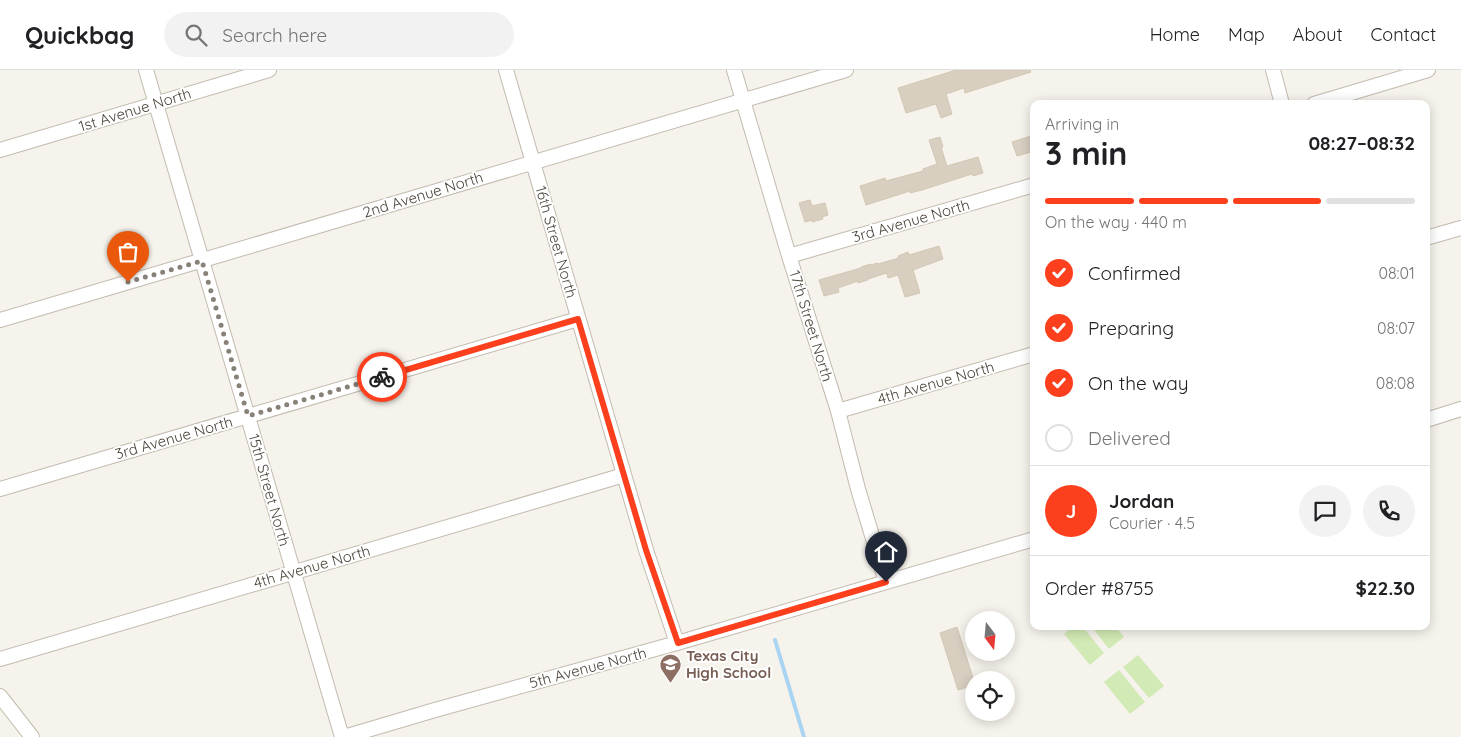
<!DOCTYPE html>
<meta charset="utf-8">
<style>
:root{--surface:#fff;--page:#f2f2f2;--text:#202124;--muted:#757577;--line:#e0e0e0;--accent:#fc3f1d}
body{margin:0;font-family:Quicksand,sans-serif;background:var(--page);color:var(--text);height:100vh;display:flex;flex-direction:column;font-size:19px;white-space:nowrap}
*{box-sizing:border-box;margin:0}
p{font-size:16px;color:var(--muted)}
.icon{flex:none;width:28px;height:28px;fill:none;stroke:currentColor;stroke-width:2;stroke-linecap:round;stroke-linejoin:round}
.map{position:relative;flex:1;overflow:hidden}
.panel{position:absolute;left:1030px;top:30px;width:400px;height:530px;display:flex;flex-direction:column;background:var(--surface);border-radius:10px;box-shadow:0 2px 12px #0003}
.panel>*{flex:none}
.needle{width:32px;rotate:164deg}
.tools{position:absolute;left:965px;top:541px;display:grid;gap:10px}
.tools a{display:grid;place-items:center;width:50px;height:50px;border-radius:50%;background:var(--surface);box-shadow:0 2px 12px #0003;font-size:25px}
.pin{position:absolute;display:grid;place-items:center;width:42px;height:42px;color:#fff;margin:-51px -21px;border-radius:50% 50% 50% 0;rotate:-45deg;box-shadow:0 0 5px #0007}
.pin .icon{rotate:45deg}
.courier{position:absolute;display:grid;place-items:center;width:50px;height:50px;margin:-25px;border:4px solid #fc3f1d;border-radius:50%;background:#fff;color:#222;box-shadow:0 1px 6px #0007}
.head em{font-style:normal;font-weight:800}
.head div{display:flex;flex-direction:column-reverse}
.head{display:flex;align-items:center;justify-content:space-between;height:85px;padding:0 15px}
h1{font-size:32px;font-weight:800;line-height:38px}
.bar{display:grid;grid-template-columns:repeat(4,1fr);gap:8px 5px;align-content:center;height:60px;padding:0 15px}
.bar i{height:6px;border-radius:4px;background:var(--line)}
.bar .active{background:var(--accent)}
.bar p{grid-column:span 4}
.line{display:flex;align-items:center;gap:12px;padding:0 15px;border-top:1px solid var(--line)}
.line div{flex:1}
.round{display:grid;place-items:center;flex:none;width:52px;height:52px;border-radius:26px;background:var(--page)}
ol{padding:0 15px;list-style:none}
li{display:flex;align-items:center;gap:15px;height:55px}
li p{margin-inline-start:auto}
li .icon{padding:5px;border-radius:50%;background:var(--accent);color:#fff;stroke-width:4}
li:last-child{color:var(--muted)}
li i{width:28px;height:28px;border:2px solid var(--line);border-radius:50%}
header{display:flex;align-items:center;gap:30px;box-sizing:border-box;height:70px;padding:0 25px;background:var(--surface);border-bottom:1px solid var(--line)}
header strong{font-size:24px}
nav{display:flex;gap:28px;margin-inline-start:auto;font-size:18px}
.search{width:350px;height:45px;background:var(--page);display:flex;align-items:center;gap:12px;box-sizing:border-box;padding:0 18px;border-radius:28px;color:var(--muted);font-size:19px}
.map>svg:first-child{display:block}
.park{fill:#d2eab5}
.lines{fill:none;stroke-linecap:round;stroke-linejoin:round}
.stream{stroke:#a9d4f2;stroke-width:4}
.building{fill:#d8cfc1;stroke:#d3c7b4}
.minor-casing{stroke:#c2bbae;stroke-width:16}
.minor{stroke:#fff;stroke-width:14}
.done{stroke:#878178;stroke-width:5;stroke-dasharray:0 9}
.route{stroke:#fc3f1d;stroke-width:6}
.labels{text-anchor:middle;stroke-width:4;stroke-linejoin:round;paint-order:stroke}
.street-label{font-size:15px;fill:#4b4439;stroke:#fff}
.education-label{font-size:15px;font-weight:bold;fill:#785e54;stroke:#fff;text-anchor:start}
</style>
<header>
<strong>Quickbag</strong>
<div class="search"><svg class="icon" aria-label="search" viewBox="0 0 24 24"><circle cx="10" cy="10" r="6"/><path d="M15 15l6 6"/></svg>Search here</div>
<nav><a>Home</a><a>Map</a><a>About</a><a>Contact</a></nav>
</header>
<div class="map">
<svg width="1461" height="667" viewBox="0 0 1461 667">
<rect width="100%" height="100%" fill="#f6f3ec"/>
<path class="park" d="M1073,556H1082L1104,583L1090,595L1064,564Z
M1091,556H1115L1124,567L1109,579Z
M1138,585L1164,616L1149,628L1123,597Z
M1119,600L1145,632L1130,644L1104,612Z"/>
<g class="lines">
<path class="stream" d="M775,570L804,667"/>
</g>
<path class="building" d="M956,0H1030L1031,2L965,23L964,18L946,24L952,44L941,48L936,34L906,43L898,18Z
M1034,65V81L1017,86L1012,72Z
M940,67L943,77H941L947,96L978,87L983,103L973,106L972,104L922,120L910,123V121L866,135L860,116L885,108L886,111L923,101V99L937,94L929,70Z
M810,130L812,136L825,133L828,145L822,147L823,149L812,152V150L805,152L799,133Z
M939,176L943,189L913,200L920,223L905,227L898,205L888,208L887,203L868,209V210L858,213V211L838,218L839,222L824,226L819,210L861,198V197L871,194V195L877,193L878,194L899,188L898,186L908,182L909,185Z
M957,557L974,611V615L958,620L940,563Z"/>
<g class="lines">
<defs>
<path id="minor" d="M146,0L342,667
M506,0L646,480L677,573
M734,0L789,186L838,341L858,419L886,512
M1273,0L1282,34
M1314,34L1428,0
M0,80L269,0
M1426,168L1461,158
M789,186L1034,115
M0,250L846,0
M838,341L1034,284
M1426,350L1461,339
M0,419L578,249
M0,589L624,405
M0,626L32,667
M344,667L435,640L677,573L1034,469"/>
</defs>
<use href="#minor" class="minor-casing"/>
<use href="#minor" class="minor"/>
</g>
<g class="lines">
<path class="done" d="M128,212L202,191L248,346L382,307"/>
<path class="route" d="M382,307L578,249L646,480L678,573L886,512"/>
</g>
<defs>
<symbol id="school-pin" viewBox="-11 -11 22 30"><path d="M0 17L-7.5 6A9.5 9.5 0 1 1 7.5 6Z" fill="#8d6e63" stroke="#fff"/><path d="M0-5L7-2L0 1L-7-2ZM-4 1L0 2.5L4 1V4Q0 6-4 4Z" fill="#fff"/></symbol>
</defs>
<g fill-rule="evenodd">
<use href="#school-pin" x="658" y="582" width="25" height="34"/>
</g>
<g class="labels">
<g class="street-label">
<text transform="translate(135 40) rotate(-17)" y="5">1st Avenue North</text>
<text transform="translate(423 125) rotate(-17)" y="5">2nd Avenue North</text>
<text transform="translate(911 151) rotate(-16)" y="5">3rd Avenue North</text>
<text transform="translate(556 172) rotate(74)" y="5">16th Street North</text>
<text transform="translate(811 256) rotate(73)" y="5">17th Street North</text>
<text transform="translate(936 313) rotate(-16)" y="5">4th Avenue North</text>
<text transform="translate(174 368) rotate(-16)" y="5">3rd Avenue North</text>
<text transform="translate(269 420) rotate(74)" y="5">15th Street North</text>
<text transform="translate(312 497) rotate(-16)" y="5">4th Avenue North</text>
<text transform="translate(588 598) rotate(-15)" y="5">5th Avenue North</text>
</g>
<g class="education-label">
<text x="686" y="591">Texas City<tspan x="686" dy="17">High School</tspan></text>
</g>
</g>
</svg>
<div class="tools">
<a><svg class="needle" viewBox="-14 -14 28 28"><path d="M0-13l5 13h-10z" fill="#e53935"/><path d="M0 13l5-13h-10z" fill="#757577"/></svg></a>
<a><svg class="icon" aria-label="locate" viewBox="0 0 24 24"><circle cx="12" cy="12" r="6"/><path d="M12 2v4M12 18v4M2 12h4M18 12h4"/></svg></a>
</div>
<div class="pin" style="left:128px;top:212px;background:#ea580c"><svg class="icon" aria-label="bag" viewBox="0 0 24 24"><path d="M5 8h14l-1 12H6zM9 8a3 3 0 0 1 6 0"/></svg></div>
<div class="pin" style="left:886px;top:512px;background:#1f2937"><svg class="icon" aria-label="home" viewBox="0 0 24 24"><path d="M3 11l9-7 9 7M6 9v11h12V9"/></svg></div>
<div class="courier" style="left:382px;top:307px"><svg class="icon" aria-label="bike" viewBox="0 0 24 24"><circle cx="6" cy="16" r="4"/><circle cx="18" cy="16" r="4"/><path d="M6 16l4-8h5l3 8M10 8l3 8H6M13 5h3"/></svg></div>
<section class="panel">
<div class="head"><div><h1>3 min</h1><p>Arriving in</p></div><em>08:27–08:32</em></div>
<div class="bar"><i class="active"></i><i class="active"></i><i class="active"></i><i></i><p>On the way · 440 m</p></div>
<ol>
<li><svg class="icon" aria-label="check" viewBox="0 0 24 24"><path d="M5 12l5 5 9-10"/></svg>Confirmed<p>08:01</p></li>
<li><svg class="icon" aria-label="check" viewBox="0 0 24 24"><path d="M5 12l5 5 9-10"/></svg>Preparing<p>08:07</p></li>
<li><svg class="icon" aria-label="check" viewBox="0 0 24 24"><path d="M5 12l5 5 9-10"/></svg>On the way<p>08:08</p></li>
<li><i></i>Delivered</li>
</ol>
<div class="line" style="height:90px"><b class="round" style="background:var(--accent);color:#fff">J</b><div><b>Jordan</b><p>Courier · 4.5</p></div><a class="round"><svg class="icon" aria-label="chat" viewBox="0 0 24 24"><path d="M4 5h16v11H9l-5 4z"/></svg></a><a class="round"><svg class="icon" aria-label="phone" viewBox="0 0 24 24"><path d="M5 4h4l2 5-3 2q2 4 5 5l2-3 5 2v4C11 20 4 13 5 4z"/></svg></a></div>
<div class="line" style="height:65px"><div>Order #8755</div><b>$22.30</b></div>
</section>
</div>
